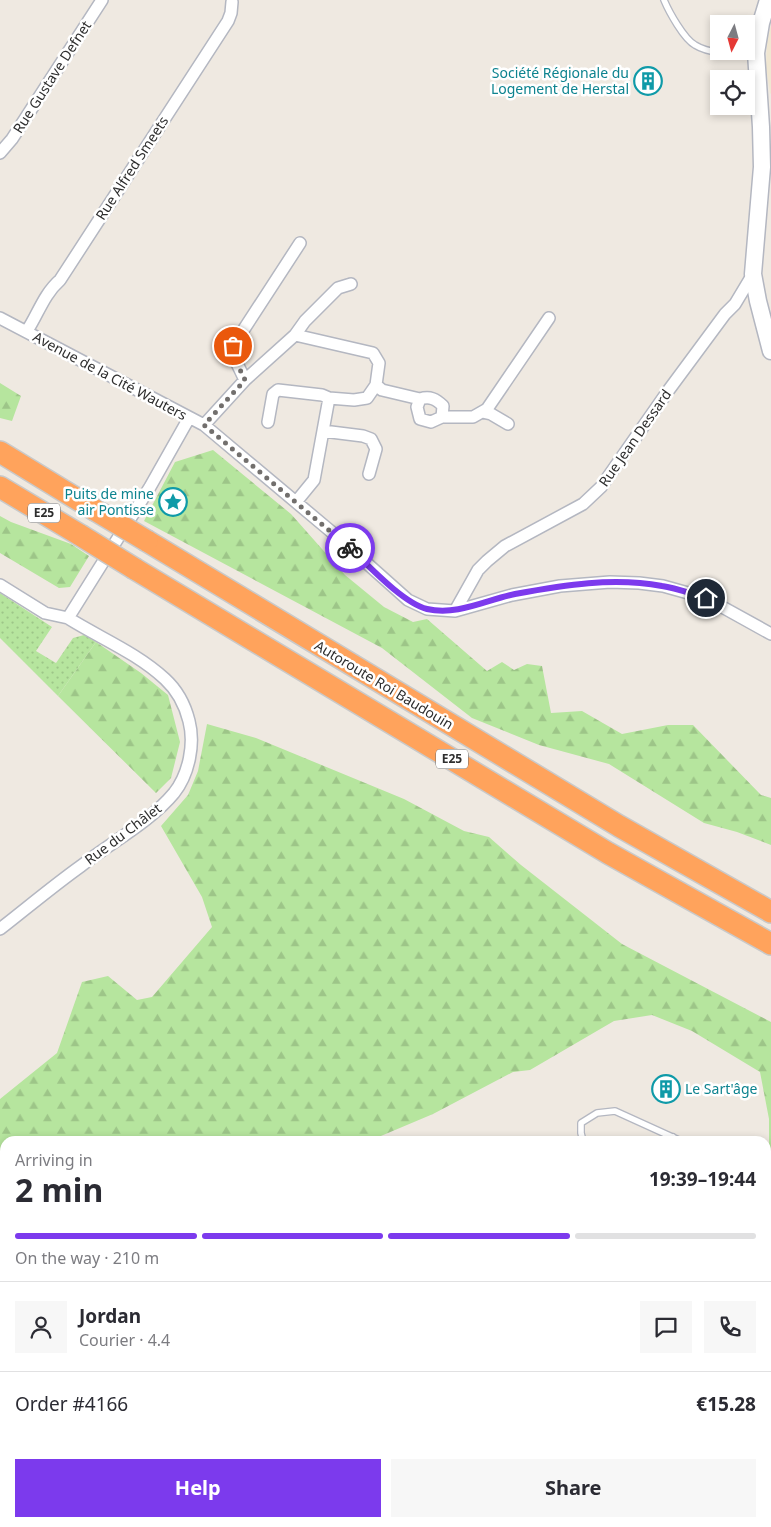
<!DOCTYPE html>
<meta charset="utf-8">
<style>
:root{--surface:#fff;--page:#f7f7f7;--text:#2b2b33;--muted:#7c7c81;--line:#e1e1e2;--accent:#7c3aed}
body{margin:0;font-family:"Noto Sans",sans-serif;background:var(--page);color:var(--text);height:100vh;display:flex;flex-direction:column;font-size:19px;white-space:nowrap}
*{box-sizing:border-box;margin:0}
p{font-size:16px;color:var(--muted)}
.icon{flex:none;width:28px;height:28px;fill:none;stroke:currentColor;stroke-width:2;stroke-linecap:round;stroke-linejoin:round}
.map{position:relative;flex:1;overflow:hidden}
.panel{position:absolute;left:0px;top:1136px;width:771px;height:391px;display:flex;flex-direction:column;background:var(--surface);border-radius:15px 15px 0 0;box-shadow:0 2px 8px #0003}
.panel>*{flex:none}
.needle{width:32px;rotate:186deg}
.fabs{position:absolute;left:710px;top:15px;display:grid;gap:10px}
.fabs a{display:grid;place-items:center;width:45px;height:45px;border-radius:0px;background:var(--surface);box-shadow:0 2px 8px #0003;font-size:25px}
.pin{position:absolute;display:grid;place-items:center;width:42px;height:42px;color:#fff;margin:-21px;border:2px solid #fff;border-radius:50%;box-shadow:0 1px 5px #0007}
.courier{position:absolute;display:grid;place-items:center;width:50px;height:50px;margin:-25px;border:4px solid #7c3aed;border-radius:50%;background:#fff;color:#222;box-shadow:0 1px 6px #0007}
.head em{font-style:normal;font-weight:700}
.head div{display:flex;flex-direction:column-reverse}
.head{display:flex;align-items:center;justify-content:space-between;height:85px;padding:0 15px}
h1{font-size:32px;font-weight:700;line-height:38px}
.bar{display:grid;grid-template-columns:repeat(4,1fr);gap:8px 5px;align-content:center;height:60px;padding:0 15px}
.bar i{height:6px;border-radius:4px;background:var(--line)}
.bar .selected{background:var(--accent)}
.bar p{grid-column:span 4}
.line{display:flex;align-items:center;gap:12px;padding:0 15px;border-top:1px solid var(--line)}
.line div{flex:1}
.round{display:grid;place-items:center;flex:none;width:52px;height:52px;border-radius:0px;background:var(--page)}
.action{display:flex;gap:10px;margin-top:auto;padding:10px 15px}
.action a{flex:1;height:58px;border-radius:0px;background:var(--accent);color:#fff;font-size:20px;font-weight:700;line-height:58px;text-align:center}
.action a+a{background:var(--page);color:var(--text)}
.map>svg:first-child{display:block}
.industrial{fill:url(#industrial-furrows)}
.education{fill:#f0e6d1}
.grass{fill:url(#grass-dots)}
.forest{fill:url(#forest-firs)}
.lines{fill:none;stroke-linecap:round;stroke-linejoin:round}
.lane-casing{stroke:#b4b7c1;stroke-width:8}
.street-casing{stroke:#b4b7c1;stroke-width:14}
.secondary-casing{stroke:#b4b7c1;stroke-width:19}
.highway-casing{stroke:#c9c9c9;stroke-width:24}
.lane{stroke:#fff;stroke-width:5.5}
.street{stroke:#fff;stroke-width:11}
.secondary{stroke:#fff;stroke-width:16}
.highway{stroke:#ffa35c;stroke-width:21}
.highway-bridge-casing{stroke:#c9c9c9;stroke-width:24;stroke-linecap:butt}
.highway-bridge{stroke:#ffa35c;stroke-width:21}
.done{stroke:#726f6d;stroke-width:5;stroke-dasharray:0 9}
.route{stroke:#7c3aed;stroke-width:6}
.labels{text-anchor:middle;stroke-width:5;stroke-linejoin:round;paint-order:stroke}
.shield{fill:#fff;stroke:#6d6d6d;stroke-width:1}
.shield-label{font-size:12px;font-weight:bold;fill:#2e2e2e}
.culture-label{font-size:14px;fill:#0d838f;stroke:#fff;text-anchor:end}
.street-label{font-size:14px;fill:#2e2e2e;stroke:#fff}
</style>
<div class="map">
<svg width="771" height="1527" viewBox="0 0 771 1527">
<defs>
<pattern id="industrial-furrows" width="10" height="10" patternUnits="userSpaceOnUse" patternTransform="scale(1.25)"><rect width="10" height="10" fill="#e3e1e8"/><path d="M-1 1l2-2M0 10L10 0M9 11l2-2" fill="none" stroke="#c3c1c7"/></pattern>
<pattern id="grass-dots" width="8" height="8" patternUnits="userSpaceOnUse" patternTransform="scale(1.25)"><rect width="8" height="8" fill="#b6e59e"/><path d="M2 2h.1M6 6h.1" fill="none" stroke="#9dc588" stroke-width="1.8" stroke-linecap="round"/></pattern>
<pattern id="forest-firs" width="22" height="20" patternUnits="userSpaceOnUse" patternTransform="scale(1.25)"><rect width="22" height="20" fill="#b6e59e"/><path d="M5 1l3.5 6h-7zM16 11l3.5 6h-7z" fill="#9dc588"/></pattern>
</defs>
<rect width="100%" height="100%" fill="#efe9e1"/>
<path class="industrial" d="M771,1449V1527H166L167,1522H766V1454Z"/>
<path class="education" d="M771,24V94L770,93L766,67L767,43Z"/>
<path class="grass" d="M0,593L52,627L36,651L56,663L73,638L84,635L96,642L58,696L0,638Z
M5,1497V1522L83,1523L79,1527H0V1499Z"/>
<path class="forest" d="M0,383L21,396L12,421L0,418Z
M213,450L291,514L345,575L384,607L413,622L427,619L487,671L502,662L514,670L527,664L542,666L551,713L582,711L622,734L668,725H693L761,795L771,798V845L737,832L704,823L609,764L539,745L472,718L382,648L144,521L175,462Z
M0,516L11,522L71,544L89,556L70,587L59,588L0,553Z
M96,642L141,673L168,695L180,742L171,778L156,793L58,696Z
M207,724L256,738L404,799L464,831L489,837L521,865L622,944L771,1022V1187L769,1186V1119L760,1072L692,1031L652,1015L614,1021L530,1070L513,1072L433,1114L369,1141H5V1229L0,1225V1099L57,1053L82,982L108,976L137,1000L152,997L212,927L202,897L161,826L188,795L198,771Z
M766,1281L771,1283V1449L766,1454Z
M5,1403V1497L0,1499V1409Z"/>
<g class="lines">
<defs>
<path id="lane" d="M664,0C669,12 684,39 695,45C711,55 736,53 753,53
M583,1141L581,1133V1123L597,1113L615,1111L681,1141
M666,1141L673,1137
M766,1185L771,1187"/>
<path id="street" d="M0,153L12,139L102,0
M0,318L204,425L334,534L408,600L427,609L455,611L512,595L560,586L610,582L639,583L663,586L706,598L771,634
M27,331C38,314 44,294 60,280L228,21L231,13L232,2
M295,335L373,353L379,363L376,385L382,390L420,399L417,407L420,419L431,422L442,417L443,406C436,399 430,396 420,399
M245,380L232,353L233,346L300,243
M482,412L491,414L508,424
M442,417H473L487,409L549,318
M268,422L273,394L278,390L322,395L329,398
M204,425L245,380L295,335L305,321L338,288L351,284
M323,431L363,436L371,439L376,449L369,474
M296,502L314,480L329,398L354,400L367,398L376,385
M0,585L45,613L68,618
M455,611L478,570L487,561L505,546L583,504L601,487L668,391L725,314L735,304L753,274
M0,929C27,908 53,886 81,866C110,843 150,822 174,793C189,774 195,744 189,721C185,705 177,690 165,679C137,653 100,638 68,618L150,487L189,418
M0,1308L5,1316
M311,1522L313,1527
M598,1522L602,1527"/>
<path id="secondary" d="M768,0L761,23L756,53L761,127L762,167L753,274L758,301L771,351"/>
<path id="highway" d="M0,452L95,510
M0,487L80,535
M147,541L619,826L771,912
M135,569L608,853L771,944"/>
</defs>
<use href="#lane" class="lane-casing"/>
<use href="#street" class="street-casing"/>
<use href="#secondary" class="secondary-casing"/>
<use href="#highway" class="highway-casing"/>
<use href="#lane" class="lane"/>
<use href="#street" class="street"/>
<use href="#secondary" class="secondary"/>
<use href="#highway" class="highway"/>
<defs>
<path id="highway-bridge" d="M95,510L147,541
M80,535L135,569"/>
</defs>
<use href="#highway-bridge" class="highway-bridge-casing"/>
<use href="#highway-bridge" class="highway-bridge"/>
</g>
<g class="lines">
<path class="done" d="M233,346L232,353L245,380L204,425L350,548"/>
<path class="route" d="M350,548C369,566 403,603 427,609C457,616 486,600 515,594C564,585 613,577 662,586C677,588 691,594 706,598"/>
</g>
<defs>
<symbol id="building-ring" viewBox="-11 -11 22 22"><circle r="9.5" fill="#fff" stroke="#0f9aa8" stroke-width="1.5"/><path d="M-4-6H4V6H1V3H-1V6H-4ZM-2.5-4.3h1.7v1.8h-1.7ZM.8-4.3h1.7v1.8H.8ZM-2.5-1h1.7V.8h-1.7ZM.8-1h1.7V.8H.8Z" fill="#0f9aa8"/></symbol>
<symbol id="sight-ring" viewBox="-11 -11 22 22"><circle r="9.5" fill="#fff" stroke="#0f9aa8" stroke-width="1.5"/><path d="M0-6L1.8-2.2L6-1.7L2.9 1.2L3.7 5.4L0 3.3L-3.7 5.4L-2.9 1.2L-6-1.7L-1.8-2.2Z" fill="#0f9aa8"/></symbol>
</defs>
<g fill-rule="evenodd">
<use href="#building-ring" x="632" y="65" width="32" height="32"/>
<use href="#sight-ring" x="157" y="486" width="32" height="32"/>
<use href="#building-ring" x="650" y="1073" width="32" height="32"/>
</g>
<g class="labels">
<g class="shield">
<rect x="28" y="503.5" width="32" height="19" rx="4"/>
<rect x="436" y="749.5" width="32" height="19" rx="4"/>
</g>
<g class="shield-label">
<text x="44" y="517">E25</text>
<text x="452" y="763">E25</text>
</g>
<g class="culture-label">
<text x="629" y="78">Société Régionale du<tspan x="629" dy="16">Logement de Herstal</tspan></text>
<text x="154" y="499">Puits de mine<tspan x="154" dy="16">air Pontisse</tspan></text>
<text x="685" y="1094" text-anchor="start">Le Sart'âge</text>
</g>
<g class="street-label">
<text transform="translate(52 77) rotate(-57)" y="5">Rue Gustave Defnet</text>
<text transform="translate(132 168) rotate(-57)" y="5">Rue Alfred Smeets</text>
<text transform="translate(110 376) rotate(28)" y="5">Avenue de la Cité Wauters</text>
<text transform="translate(635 438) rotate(-55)" y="5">Rue Jean Dessard</text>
<text transform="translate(384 685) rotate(31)" y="5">Autoroute Roi Baudouin</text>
<text transform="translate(123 834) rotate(-37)" y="5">Rue du Châlet</text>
</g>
</g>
</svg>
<div class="fabs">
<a><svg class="needle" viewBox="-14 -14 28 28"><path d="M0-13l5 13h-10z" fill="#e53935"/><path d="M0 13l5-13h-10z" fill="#7c7c81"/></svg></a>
<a><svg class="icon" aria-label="locate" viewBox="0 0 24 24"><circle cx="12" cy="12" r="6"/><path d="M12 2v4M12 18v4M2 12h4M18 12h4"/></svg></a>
</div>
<div class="pin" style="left:233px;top:346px;background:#ea580c"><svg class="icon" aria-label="bag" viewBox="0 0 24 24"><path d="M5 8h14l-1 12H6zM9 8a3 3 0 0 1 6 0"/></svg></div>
<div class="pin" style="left:706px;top:598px;background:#1f2937"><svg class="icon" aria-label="home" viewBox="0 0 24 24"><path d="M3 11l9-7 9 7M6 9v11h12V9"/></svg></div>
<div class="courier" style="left:350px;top:548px"><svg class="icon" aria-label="bike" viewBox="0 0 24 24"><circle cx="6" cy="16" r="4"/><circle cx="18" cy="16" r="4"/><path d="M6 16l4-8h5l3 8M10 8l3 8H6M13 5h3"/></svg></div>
<section class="panel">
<div class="head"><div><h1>2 min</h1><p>Arriving in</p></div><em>19:39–19:44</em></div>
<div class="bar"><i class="selected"></i><i class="selected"></i><i class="selected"></i><i></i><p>On the way · 210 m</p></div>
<div class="line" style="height:90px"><a class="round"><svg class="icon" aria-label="person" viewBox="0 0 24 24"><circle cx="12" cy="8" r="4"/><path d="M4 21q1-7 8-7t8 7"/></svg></a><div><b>Jordan</b><p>Courier · 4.4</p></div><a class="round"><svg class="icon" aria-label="chat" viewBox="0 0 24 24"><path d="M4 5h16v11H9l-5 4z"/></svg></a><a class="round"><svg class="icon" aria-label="phone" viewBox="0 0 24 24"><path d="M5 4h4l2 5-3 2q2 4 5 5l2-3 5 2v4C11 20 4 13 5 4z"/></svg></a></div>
<div class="line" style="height:65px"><div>Order #4166</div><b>€15.28</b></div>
<div class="action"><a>Help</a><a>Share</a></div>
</section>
</div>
